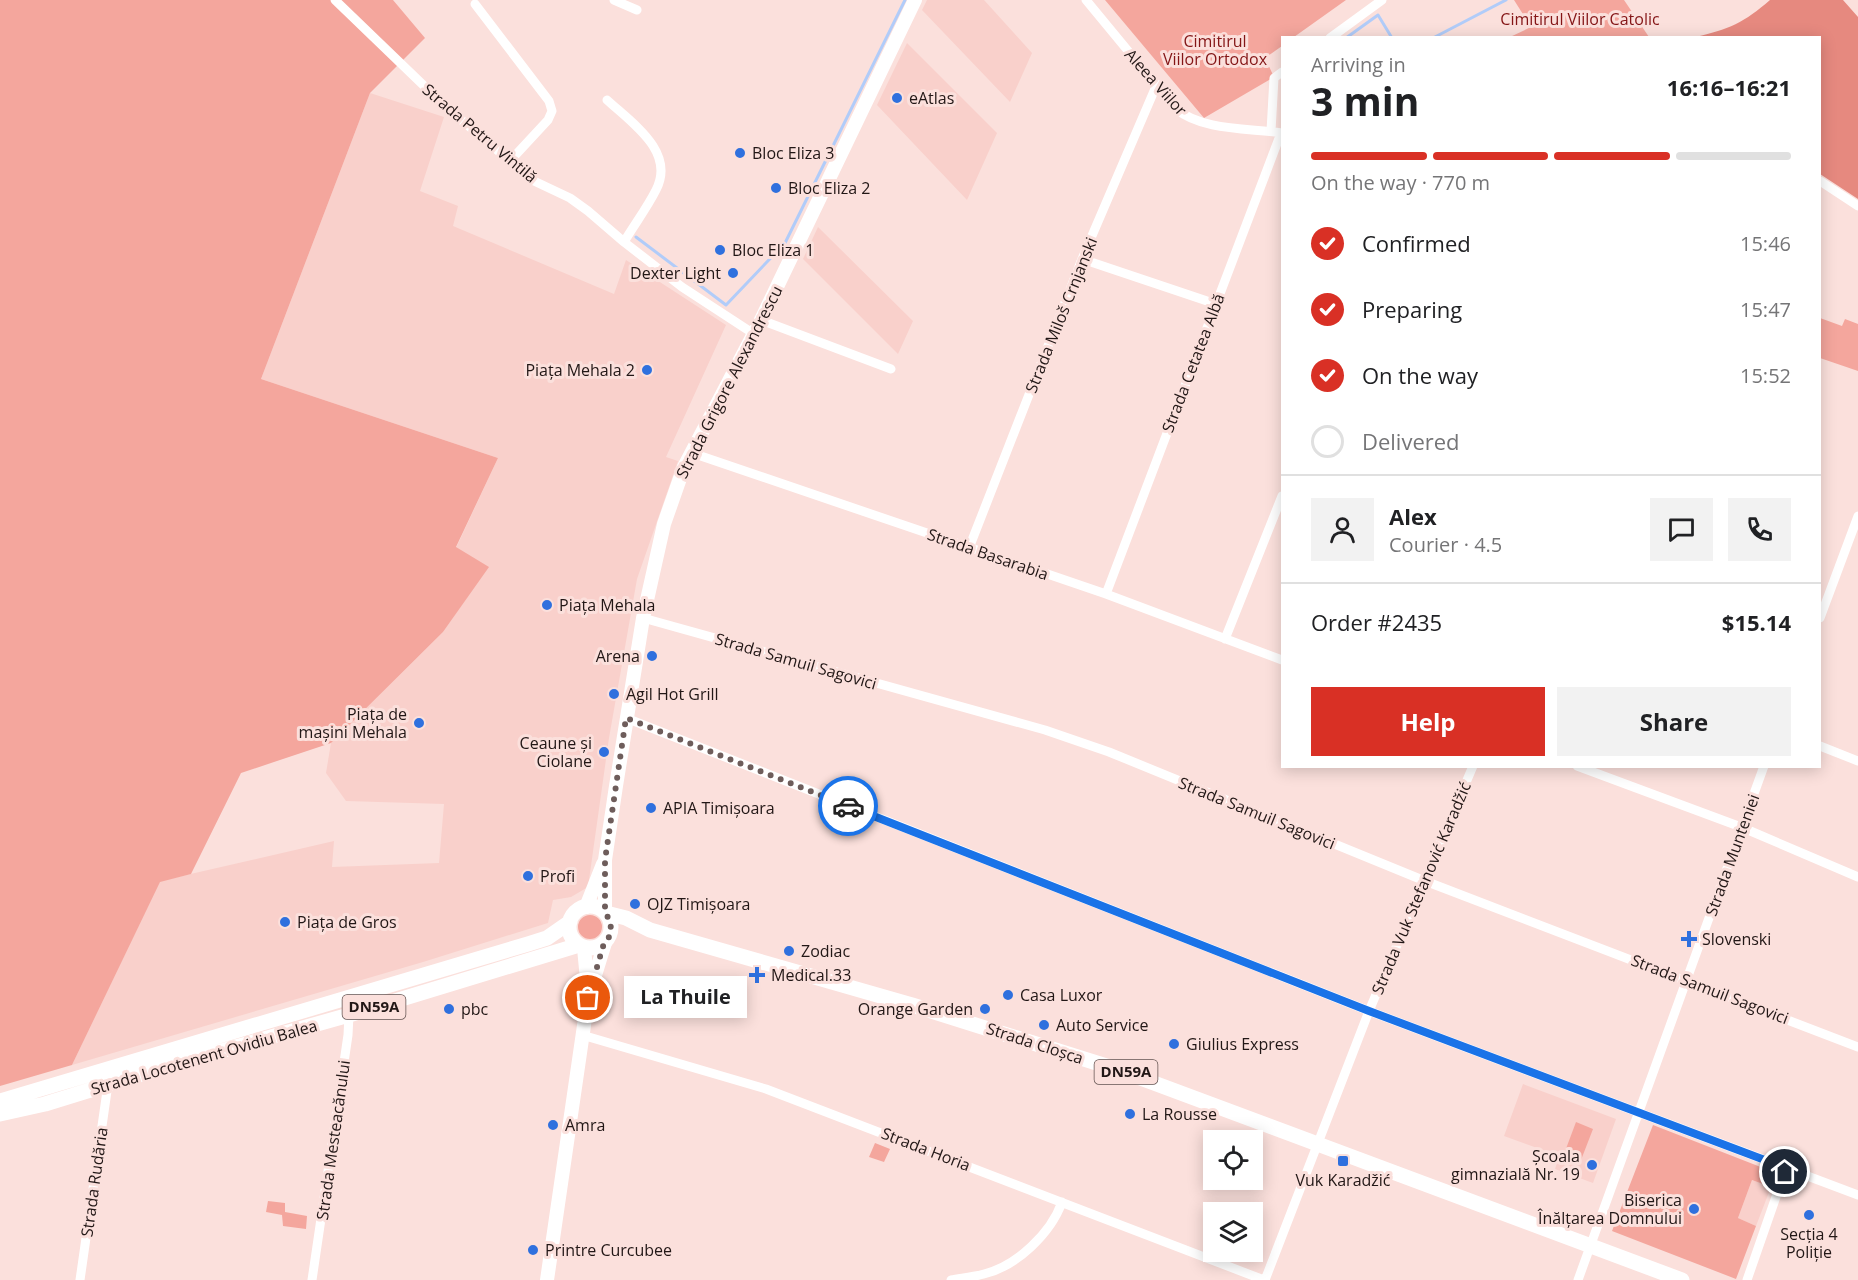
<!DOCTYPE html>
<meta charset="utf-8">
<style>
:root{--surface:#fff;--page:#f2f2f2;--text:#202124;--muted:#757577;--line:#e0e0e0;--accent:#d93025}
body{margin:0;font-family:"Open Sans",sans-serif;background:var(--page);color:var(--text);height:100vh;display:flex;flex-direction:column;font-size:22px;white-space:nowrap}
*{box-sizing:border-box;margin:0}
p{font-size:20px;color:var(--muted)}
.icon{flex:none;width:33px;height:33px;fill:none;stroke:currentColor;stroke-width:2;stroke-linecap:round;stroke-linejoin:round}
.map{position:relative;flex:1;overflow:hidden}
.drawer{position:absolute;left:1281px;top:36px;width:540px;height:732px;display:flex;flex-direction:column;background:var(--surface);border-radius:0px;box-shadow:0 3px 15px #0003}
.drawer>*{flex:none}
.fabs{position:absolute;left:1203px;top:1130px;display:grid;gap:12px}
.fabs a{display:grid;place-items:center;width:60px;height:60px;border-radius:0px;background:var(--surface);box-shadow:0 3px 15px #0003;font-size:30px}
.pin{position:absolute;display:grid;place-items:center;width:51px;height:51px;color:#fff;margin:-26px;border:3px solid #fff;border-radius:50%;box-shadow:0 2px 6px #0007}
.courier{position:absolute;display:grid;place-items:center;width:60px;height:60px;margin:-30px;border:4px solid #1a73e8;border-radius:50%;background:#fff;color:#222;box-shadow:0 2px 8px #0007}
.bubble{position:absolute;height:42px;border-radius:0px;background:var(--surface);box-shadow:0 3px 15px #0003;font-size:20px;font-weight:700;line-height:42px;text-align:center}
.overview em{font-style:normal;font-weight:700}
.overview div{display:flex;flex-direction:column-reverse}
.overview{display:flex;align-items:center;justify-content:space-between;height:102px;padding:0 30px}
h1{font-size:39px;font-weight:700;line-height:45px}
.bar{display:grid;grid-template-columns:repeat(4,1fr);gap:9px 6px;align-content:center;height:72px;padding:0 30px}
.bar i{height:8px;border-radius:4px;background:var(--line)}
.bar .on{background:var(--accent)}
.bar p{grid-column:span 4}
.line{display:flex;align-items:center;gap:15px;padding:0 30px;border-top:2px solid var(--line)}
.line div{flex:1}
.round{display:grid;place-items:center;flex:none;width:63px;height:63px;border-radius:0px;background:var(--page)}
ol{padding:0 30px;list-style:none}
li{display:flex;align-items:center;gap:18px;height:66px}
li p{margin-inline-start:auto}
li .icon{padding:6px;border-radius:50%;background:var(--accent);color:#fff;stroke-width:4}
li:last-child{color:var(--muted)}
li i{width:33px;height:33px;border:3px solid var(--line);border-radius:50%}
.action{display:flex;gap:12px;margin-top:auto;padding:12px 30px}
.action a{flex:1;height:69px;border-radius:0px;background:var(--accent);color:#fff;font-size:24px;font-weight:700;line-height:69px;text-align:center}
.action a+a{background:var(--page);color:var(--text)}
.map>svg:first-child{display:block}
.built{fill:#f9d0cb}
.green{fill:#f4a69d}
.forest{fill:#e6897f}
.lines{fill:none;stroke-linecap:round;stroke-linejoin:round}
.stream{stroke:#b1ccf9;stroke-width:3}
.street{stroke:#fff;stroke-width:9}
.secondary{stroke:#fff;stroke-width:14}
.primary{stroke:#fff;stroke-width:15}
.done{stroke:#6e5d5b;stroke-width:6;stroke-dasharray:0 10.8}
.route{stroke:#1a73e8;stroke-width:8}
.poi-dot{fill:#2f70de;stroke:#fbe0dc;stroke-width:2}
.labels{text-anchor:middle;stroke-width:6;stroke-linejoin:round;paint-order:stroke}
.shield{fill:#fbe0dc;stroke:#635351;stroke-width:1.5}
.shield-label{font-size:15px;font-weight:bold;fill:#221716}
.park-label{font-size:16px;fill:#841516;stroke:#fbe0dc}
.street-label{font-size:16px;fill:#221716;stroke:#fbe0dc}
.poi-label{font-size:16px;fill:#221716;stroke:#fbe0dc;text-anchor:start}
</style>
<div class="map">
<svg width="1858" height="1280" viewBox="0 0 1858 1280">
<rect width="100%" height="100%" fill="#fbe0dc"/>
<path class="built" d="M927,0H984L1032,53L1010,102L922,10Z
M907,43L997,133L967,200L877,105Z
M370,93L444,117L420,191L458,206L453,226L614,294L626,260L726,325L666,457L678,461L637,579L609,738L588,887L571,897L553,900L548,923L423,962L72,1065L160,881L334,841L332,867L439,863L444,804L346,801L326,773L331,743L443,632L488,567L456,548L498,458L261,379Z
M818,227L913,321L898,354L803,259Z
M1523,1084L1616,1119L1593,1183L1555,1169L1559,1156L1504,1136Z
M1752,1180L1771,1187L1756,1226L1738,1218Z"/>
<path class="green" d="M0,0H393L425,38L370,93L261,379L498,458L456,547L489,567L443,632L331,743L241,773L191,874L160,882L72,1065L0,1086Z
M1105,0H1346L1294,37L1282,38V46L1265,58L1274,77L1204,118Z
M1514,0H1624L1649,37H1510L1531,27Z
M1820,318L1842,326L1845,319L1858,324V371L1820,358Z
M578 927a12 12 0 1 1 24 0a12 12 0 1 1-24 0Z
M1576,1122L1593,1129L1581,1160L1564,1154Z
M1653,1125L1776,1173L1771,1187L1752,1180L1738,1218L1756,1226L1736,1279L1612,1231Z
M875,1143L890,1149L884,1162L869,1157Z
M268,1201L285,1203V1212L307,1216L306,1229L283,1226L282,1215L266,1212Z"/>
<path class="forest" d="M1770,0H1843L1858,17V199L1820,174V38L1695,37C1728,30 1745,22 1770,0Z"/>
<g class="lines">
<path class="stream" d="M1346,38L1378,15L1392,38
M1433,38L1506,0
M636,237L726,305L785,243L905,0"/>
<path class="street" d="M335,0L446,107L534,181L570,198L588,211L624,242L682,287L754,334
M614,0L637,10
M1086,0L1176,109C1203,131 1249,128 1282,133
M475,4L549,101L552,111L548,120L510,161
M1330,38L1382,0
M607,100C632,123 676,152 656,190C647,208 634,225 624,242
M1271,131L1274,78L1282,72
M1820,181L1858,206
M1082,259L1216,304
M761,320L891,369
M692,453L1106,594L1282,660
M969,548L1082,259L1157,84
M1106,594L1281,133
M643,618L1045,730L1109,752L1425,881L1858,1047
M1820,618L1858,516
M1225,639L1282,496
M626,718L1369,1011L1858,1195
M1820,746L1858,761
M1577,766L1741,827L1858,877
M582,1035L766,1089L1264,1280
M80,1280L108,1084
M312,1280L348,1035L349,1015L344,1000
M951,1280C962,1278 973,1277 984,1274C1017,1266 1051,1233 1062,1202
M1265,1280L1369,1011L1473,766
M1578,1280L1764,766
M1747,1280L1786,1168"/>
<path class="secondary" d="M586,907L603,864
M605,912V860L616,786L643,618L664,524L684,467L761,320L915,0
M584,948L588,990
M547,1280L588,998L605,943"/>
<path class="primary" d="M569 927a21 21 0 1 1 42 0a21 21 0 1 1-42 0Z
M606,913L626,918L650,930L912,1005L1119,1070L1682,1280
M0,1101L528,944L547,938L570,922
M0,1114L45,1104L168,1066L349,1015L579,945"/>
</g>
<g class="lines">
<path class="done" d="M588,998L604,943L609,937L611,929L610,921L605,912V860L626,718L848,806"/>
<path class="route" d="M848,806L1369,1011L1786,1168L1785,1172"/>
</g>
<g class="poi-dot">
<circle cx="897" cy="98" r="6"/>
<circle cx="740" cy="153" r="6"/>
<circle cx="776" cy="188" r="6"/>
<circle cx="720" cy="250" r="6"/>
<circle cx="733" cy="273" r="6"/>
<circle cx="647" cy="370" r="6"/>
<circle cx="547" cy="605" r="6"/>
<circle cx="652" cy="656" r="6"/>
<circle cx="614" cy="694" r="6"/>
<circle cx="419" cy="723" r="6"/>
<circle cx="604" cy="752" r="6"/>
<circle cx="651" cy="808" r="6"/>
<circle cx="528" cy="876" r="6"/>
<circle cx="635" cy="904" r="6"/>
<circle cx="285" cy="922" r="6"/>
<path d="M1686 930h6v6h6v6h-6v6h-6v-6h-6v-6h6z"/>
<circle cx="789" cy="951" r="6"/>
<path d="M754 966h6v6h6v6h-6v6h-6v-6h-6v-6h6z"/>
<circle cx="1008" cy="995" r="6"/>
<circle cx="449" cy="1009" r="6"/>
<circle cx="985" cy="1009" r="6"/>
<circle cx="1044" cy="1025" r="6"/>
<circle cx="1174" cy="1044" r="6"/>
<circle cx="1130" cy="1114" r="6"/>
<circle cx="553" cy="1125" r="6"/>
<rect x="1337" y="1155" width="12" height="12" rx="3"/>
<circle cx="1592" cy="1165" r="6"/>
<circle cx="1694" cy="1209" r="6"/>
<circle cx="1809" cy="1215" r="6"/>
<circle cx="533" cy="1250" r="6"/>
</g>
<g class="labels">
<g class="shield">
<rect x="342.5" y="995" width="63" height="24" rx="4.5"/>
<rect x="1094.5" y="1060" width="63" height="24" rx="4.5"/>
</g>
<g class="shield-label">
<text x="374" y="1012">DN59A</text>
<text x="1126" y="1077">DN59A</text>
</g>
<g class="park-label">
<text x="1580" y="25">Cimitirul Viilor Catolic</text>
<text x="1215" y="47">Cimitirul<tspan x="1215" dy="18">Viilor Ortodox</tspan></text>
</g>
<g class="street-label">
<text transform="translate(1156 82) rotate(48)" y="6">Aleea Viilor</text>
<text transform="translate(480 133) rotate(40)" y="6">Strada Petru Vintilă</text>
<text transform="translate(1061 315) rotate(-68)" y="6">Strada Miloš Crnjanski</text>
<text transform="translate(1193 363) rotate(-69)" y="6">Strada Cetatea Albă</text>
<text transform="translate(729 382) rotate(-63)" y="6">Strada Grigore Alexandrescu</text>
<text transform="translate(988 554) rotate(19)" y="6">Strada Basarabia</text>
<text transform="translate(796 661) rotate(16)" y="6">Strada Samuil Sagovici</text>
<text transform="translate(1257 813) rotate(22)" y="6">Strada Samuil Sagovici</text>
<text transform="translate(1732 855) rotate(-70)" y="6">Strada Munteniei</text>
<text transform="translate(1421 888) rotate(-67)" y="6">Strada Vuk Stefanović Karadžić</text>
<text transform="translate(1710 989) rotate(21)" y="6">Strada Samuil Sagovici</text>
<text transform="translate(1035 1043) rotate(18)" y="6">Strada Cloșca</text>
<text transform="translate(204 1057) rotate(-16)" y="6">Strada Locotenent Ovidiu Balea</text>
<text transform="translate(333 1140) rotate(-82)" y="6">Strada Mesteacănului</text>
<text transform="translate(926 1149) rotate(21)" y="6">Strada Horia</text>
<text transform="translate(94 1182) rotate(-82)" y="6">Strada Rudăria</text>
</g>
<g class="poi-label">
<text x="909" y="104">eAtlas</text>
<text x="752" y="159">Bloc Eliza 3</text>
<text x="788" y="194">Bloc Eliza 2</text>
<text x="732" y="256">Bloc Eliza 1</text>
<text x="721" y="279" text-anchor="end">Dexter Light</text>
<text x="635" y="376" text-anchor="end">Piața Mehala 2</text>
<text x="559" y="611">Piața Mehala</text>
<text x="640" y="662" text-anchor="end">Arena</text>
<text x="626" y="700">Agil Hot Grill</text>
<text x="407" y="720" text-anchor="end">Piața de<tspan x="407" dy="18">mașini Mehala</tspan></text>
<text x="592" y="749" text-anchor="end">Ceaune și<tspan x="592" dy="18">Ciolane</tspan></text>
<text x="663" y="814">APIA Timișoara</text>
<text x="540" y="882">Profi</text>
<text x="647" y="910">OJZ Timișoara</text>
<text x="297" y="928">Piața de Gros</text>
<text x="1702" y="945">Slovenski</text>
<text x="801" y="957">Zodiac</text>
<text x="771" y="981">Medical.33</text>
<text x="1020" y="1001">Casa Luxor</text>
<text x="461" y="1015">pbc</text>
<text x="973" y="1015" text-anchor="end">Orange Garden</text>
<text x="1056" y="1031">Auto Service</text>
<text x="1186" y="1050">Giulius Express</text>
<text x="1142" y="1120">La Rousse</text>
<text x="565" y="1131">Amra</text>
<text x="1580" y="1162" text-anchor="end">Școala<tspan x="1580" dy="18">gimnazială Nr. 19</tspan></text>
<text x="1343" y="1186" text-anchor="middle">Vuk Karadžić</text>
<text x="1682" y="1206" text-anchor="end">Biserica<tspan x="1682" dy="18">Înălțarea Domnului</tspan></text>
<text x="1809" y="1240" text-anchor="middle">Secția 4<tspan x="1809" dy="18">Poliție</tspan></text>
<text x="545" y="1256">Printre Curcubee</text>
</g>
</g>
</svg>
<div class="fabs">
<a><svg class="icon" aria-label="locate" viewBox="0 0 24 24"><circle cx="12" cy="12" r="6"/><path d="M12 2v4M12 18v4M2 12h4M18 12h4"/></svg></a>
<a><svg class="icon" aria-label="layers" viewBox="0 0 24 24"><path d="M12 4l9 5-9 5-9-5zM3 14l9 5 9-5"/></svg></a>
</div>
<div class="pin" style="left:588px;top:998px;background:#ea580c"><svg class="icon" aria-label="bag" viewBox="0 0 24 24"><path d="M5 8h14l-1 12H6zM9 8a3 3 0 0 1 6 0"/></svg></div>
<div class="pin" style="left:1785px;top:1172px;background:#1f2937"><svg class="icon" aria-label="home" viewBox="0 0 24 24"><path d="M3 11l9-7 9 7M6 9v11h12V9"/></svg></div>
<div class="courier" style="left:848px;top:806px"><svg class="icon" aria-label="car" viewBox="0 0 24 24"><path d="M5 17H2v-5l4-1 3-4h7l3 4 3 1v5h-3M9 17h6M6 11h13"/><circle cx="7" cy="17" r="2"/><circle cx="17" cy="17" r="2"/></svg></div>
<div class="bubble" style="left:624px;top:976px;width:123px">La Thuile</div>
<section class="drawer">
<div class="overview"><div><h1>3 min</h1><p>Arriving in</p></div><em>16:16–16:21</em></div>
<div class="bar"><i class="on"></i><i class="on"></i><i class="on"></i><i></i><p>On the way · 770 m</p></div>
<ol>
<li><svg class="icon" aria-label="check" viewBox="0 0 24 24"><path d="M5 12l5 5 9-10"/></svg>Confirmed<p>15:46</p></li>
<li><svg class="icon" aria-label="check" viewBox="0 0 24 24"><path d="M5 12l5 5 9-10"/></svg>Preparing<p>15:47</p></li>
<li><svg class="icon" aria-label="check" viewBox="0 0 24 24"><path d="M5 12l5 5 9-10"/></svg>On the way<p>15:52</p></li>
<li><i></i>Delivered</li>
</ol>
<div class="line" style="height:108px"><a class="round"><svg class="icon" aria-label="person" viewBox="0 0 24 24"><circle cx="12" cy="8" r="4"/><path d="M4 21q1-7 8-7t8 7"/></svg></a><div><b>Alex</b><p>Courier · 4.5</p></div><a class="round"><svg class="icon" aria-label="chat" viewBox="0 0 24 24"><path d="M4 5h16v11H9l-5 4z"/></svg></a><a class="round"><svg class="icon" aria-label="phone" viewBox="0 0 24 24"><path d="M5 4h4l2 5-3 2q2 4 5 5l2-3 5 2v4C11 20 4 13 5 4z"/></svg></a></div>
<div class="line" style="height:78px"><div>Order #2435</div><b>$15.14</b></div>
<div class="action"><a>Help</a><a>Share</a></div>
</section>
</div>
